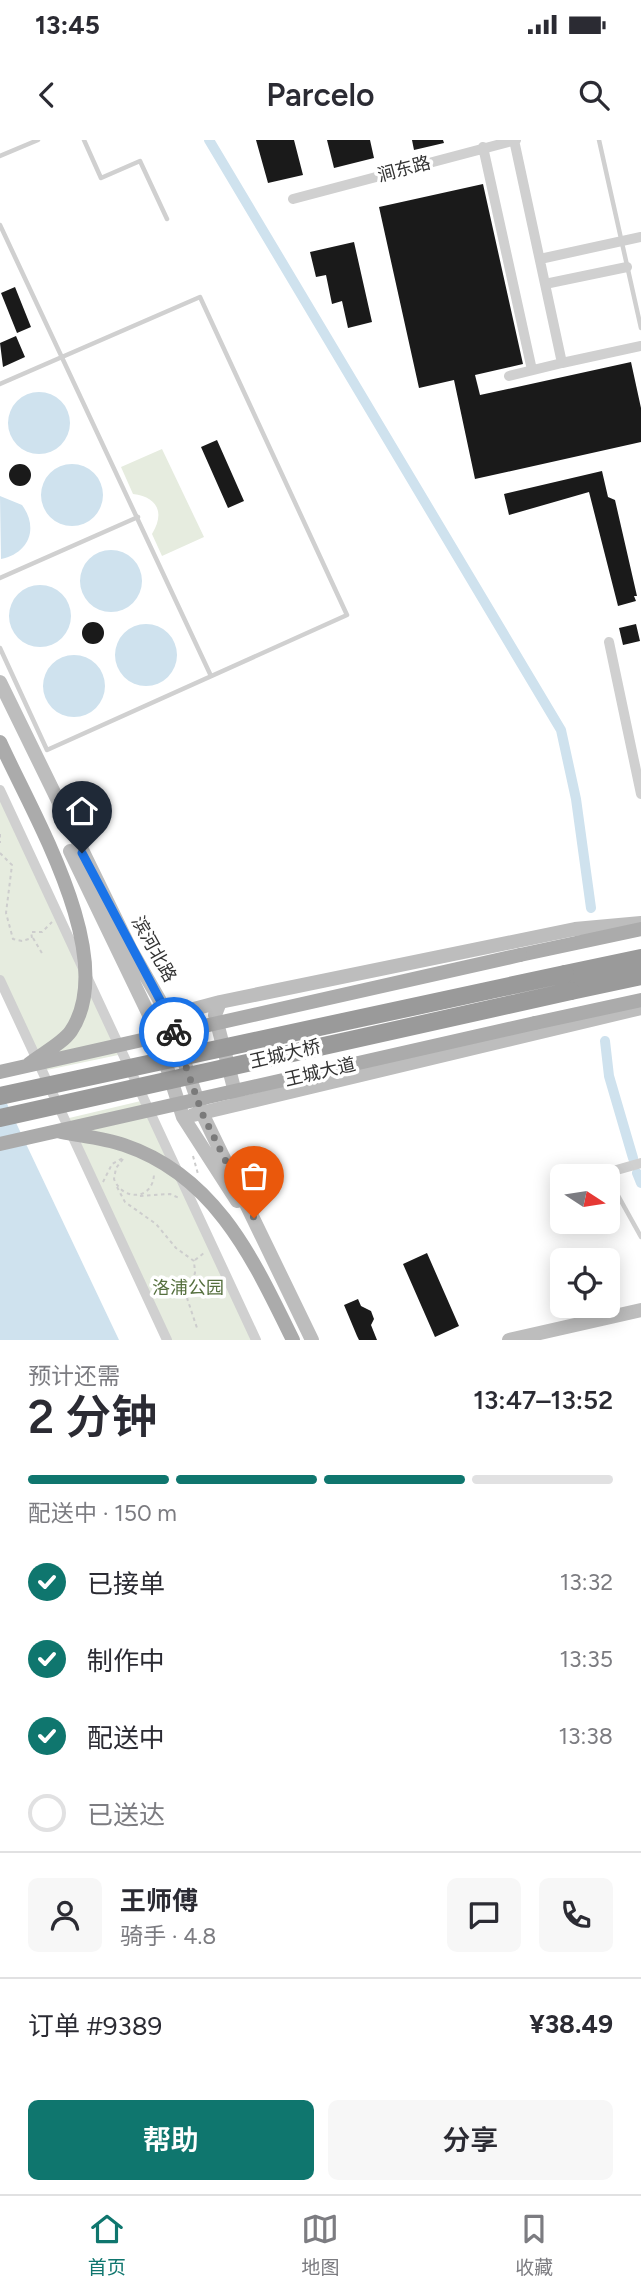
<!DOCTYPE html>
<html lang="zh">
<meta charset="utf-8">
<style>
:root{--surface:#fff;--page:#f7f7f7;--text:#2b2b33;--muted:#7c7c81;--line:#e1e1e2;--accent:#0f766e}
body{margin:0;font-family:Figtree,"Noto Sans SC",sans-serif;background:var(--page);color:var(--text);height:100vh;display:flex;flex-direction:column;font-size:26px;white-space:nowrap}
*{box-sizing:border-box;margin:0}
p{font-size:23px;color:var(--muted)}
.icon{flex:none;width:38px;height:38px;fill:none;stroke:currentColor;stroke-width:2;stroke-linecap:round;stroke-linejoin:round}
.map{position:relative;height:1200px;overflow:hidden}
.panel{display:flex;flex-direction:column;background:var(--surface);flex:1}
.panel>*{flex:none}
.needle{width:46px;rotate:102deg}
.fabs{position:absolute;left:550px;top:1024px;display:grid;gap:14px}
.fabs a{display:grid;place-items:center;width:70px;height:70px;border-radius:10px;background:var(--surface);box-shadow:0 4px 18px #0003;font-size:35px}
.pin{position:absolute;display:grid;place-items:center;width:60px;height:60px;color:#fff;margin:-72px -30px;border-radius:50% 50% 50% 0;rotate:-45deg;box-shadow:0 0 7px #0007}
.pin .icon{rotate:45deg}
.courier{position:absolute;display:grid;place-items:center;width:70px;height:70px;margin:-35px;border:5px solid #1a73e8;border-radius:50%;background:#fff;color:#222;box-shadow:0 2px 9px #0007}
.head em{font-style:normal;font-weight:600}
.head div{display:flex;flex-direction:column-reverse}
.head{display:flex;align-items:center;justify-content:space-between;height:119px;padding:0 28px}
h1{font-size:46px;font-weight:600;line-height:52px}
.bar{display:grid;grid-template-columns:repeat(4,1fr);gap:10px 7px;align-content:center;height:84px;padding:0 28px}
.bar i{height:9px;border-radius:5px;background:var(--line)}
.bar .active{background:var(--accent)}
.bar p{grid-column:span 4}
.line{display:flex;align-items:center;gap:18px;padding:0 28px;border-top:2px solid var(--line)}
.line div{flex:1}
.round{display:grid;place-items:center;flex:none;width:74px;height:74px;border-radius:10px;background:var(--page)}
ol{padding:0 28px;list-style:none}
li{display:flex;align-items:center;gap:21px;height:77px}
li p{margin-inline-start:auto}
li .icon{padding:7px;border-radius:50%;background:var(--accent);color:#fff;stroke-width:4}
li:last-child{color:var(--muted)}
li i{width:38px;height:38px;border:4px solid var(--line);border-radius:50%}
.primary-button{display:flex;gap:14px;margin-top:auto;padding:14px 28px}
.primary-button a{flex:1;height:80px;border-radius:10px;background:var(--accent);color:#fff;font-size:28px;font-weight:600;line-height:80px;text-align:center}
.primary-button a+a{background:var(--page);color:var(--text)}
.status{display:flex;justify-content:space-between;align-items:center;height:49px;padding:0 35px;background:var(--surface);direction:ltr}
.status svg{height:19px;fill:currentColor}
header{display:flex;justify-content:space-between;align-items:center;height:91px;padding:0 28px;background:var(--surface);font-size:32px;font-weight:600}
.dock{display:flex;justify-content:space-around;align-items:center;height:98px;border-top:2px solid var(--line);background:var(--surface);font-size:19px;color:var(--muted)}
.dock a{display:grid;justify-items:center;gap:4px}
.dock .active{color:var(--accent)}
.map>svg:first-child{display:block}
.green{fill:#e6ecdf}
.water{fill:#cfe2ee}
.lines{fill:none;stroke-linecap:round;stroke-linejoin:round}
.canal{stroke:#cfe2ee;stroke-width:10}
.building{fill:#1a1a1a}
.path{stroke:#cdcdcd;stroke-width:2;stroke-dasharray:3.5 3.5;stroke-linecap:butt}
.lane{stroke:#d0d0d0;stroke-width:4.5}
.street{stroke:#d0d0d0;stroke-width:10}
.secondary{stroke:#bdbdbd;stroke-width:14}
.primary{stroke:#ababab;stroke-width:14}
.highway{stroke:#9a9a9a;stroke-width:18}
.primary-bridge{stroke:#ababab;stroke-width:14}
.highway-bridge{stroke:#9a9a9a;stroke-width:18}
.done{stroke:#7a7a7a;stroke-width:7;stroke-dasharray:0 12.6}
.route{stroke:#1a73e8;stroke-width:9}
.labels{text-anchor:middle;stroke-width:7;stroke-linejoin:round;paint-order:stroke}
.street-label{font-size:18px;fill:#333;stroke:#fff}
.park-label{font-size:18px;fill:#56703f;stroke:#fff}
</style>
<div class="status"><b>13:45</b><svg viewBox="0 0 49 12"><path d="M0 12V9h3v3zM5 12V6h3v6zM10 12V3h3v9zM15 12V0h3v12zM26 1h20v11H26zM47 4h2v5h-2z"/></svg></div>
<header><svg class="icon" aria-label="back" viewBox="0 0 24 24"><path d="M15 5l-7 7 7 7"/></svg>Parcelo<svg class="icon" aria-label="search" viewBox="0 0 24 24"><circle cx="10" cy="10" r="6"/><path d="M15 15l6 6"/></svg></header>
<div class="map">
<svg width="641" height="1200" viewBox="0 0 641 1200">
<rect width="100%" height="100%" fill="#fff"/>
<path class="green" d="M162,309L204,397L162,416L152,394C165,373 158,357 133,354L121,327Z
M0,650L123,914L42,931L0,840Z
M145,960L256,1200H167L65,979Z"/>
<path class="water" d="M8 283a31 31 0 1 1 62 0a31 31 0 1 1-62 0Z
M41 355a31 31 0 1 1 62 0a31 31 0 1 1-62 0Z
M0,356L22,365C39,388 29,413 1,419Z
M80 441a31 31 0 1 1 62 0a31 31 0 1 1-62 0Z
M9 476a31 31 0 1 1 62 0a31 31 0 1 1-62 0Z
M115 515a31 31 0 1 1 62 0a31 31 0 1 1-62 0Z
M43 546a31 31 0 1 1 62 0a31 31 0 1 1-62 0Z
M0,949L119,1200H0Z"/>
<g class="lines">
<path class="canal" d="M209,0L561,590L576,659L591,768
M605,901L609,936L633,1018
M637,1033L641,1043"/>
</g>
<path class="building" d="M256,0H294L303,35L268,43Z
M327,0H370L374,18L334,28Z
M412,0H443L444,3L414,10Z
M483,44L523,224L475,235L480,255L631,222L641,268V302L475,339L454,240L419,248L379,67Z
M354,102L372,182L348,188L342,161L332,164L326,135L316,137L310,112Z
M15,147L31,187L17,193L1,153Z
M16,196L25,217L3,227L0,203Z
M217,300L244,361L228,368L201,307Z
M9 335a11 11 0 1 1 22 0a11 11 0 1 1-22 0Z
M602,331L608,357L615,360L637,456H634L636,461L618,466L589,352L509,375L504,354Z
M82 493a11 11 0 1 1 22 0a11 11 0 1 1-22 0Z
M636,484L640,501L623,505L619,488Z
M427,1113L459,1186L435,1197L403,1124Z
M358,1159L361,1166L371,1171L374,1179L371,1185L377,1200H359L357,1196L344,1165Z"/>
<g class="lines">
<path class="path" d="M0,694V703
M0,713L12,725L6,773L13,799L22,801L32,798L31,792H42L52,782
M33,798L43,815
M193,1016L198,1034
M123,1019L116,1028L114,1039C123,1062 154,1060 154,1033
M103,1042L112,1024L123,1018
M117,1047L125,1062L156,1084L176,1108L194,1121L195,1133L186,1155L197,1188
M140,1056L170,1054L179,1058
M195,1120L204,1113"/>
<path class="lane" d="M84,0L101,38L140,21L167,79
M599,0L641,188
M0,16L38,0
M0,85L211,536
M0,244L200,157L347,475L47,610L0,508
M0,438L138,377
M606,1034L641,1097"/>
<path class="street" d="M514,0L562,223L641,206
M483,7L532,230
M293,59L516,0
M540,119L641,97
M545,144L627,127
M509,236L562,223
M609,502L641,654
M0,650L256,1200
M0,840L167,1200
M606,1033L641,1023"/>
<path class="secondary" d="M0,542L131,810L168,875L202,973L312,1200
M70,711L152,881L183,977L237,1061
M220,862L215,875L236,956L240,960
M160,878L220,862L575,789L641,783
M193,975L641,868
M509,1200L641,1170"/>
<path class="primary" d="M520,815L641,789
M535,883L641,860"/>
<path class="highway" d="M565,834L641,818
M571,851L641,836"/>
<path class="primary-bridge" d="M0,602C32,673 120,818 71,891C62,904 41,914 29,924
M0,932L520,815
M61,992C81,996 104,998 124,1005C216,1036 253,1119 293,1200
M0,1004L535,883"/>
<path class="highway-bridge" d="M0,956L565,834
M0,978L571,851"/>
</g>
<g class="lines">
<path class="done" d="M174,892L202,973L254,1078"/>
<path class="route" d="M82,713L168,875L174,892"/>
</g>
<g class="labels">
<g class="street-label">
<text transform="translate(404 29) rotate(-15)" y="6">涧东路</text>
<text transform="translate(154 809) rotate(61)" y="6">滨河北路</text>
<text transform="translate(285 914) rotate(-13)" y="6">王城大桥</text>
<text transform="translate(320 932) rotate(-13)" y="6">王城大道</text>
</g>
<g class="park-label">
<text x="188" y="1154">洛浦公园</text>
</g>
</g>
</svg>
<div class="fabs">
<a><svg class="needle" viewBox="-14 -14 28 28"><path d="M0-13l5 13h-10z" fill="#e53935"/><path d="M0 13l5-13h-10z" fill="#7c7c81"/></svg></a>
<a><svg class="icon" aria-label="locate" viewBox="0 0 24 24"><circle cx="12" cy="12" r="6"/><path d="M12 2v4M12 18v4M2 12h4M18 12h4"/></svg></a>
</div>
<div class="pin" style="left:254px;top:1078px;background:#ea580c"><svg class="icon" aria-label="bag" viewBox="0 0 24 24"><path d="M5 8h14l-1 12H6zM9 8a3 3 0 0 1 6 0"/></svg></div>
<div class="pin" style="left:82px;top:713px;background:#1f2937"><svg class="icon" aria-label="home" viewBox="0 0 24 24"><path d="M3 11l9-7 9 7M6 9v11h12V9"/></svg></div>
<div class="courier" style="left:174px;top:892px"><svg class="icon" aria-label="bike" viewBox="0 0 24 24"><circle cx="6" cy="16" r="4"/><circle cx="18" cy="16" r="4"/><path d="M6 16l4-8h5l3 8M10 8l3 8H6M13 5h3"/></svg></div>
</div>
<section class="panel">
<div class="head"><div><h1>2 分钟</h1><p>预计还需</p></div><em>13:47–13:52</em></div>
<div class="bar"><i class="active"></i><i class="active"></i><i class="active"></i><i></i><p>配送中 · 150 m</p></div>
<ol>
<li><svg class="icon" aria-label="check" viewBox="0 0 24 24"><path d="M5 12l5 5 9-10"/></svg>已接单<p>13:32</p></li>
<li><svg class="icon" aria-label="check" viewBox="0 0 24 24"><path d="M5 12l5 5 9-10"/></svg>制作中<p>13:35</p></li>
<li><svg class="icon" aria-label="check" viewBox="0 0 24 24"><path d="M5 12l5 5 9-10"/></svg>配送中<p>13:38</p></li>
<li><i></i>已送达</li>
</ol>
<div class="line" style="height:126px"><a class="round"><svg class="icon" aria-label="person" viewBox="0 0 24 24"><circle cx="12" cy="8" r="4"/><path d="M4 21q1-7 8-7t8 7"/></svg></a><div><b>王师傅</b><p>骑手 · 4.8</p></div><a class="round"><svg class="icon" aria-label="chat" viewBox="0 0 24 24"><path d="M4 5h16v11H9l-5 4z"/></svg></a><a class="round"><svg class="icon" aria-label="phone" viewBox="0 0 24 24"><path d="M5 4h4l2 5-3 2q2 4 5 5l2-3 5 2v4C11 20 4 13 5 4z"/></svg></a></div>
<div class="line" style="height:91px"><div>订单 #9389</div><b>¥38.49</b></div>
<div class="primary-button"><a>帮助</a><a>分享</a></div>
</section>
<nav class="dock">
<a class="active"><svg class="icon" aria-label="home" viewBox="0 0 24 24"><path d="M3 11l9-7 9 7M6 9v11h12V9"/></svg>首页</a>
<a><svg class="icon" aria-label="map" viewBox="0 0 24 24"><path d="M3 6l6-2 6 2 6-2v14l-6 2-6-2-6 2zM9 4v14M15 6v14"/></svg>地图</a>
<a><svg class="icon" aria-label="saved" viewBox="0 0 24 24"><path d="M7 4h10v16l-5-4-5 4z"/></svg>收藏</a>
</nav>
